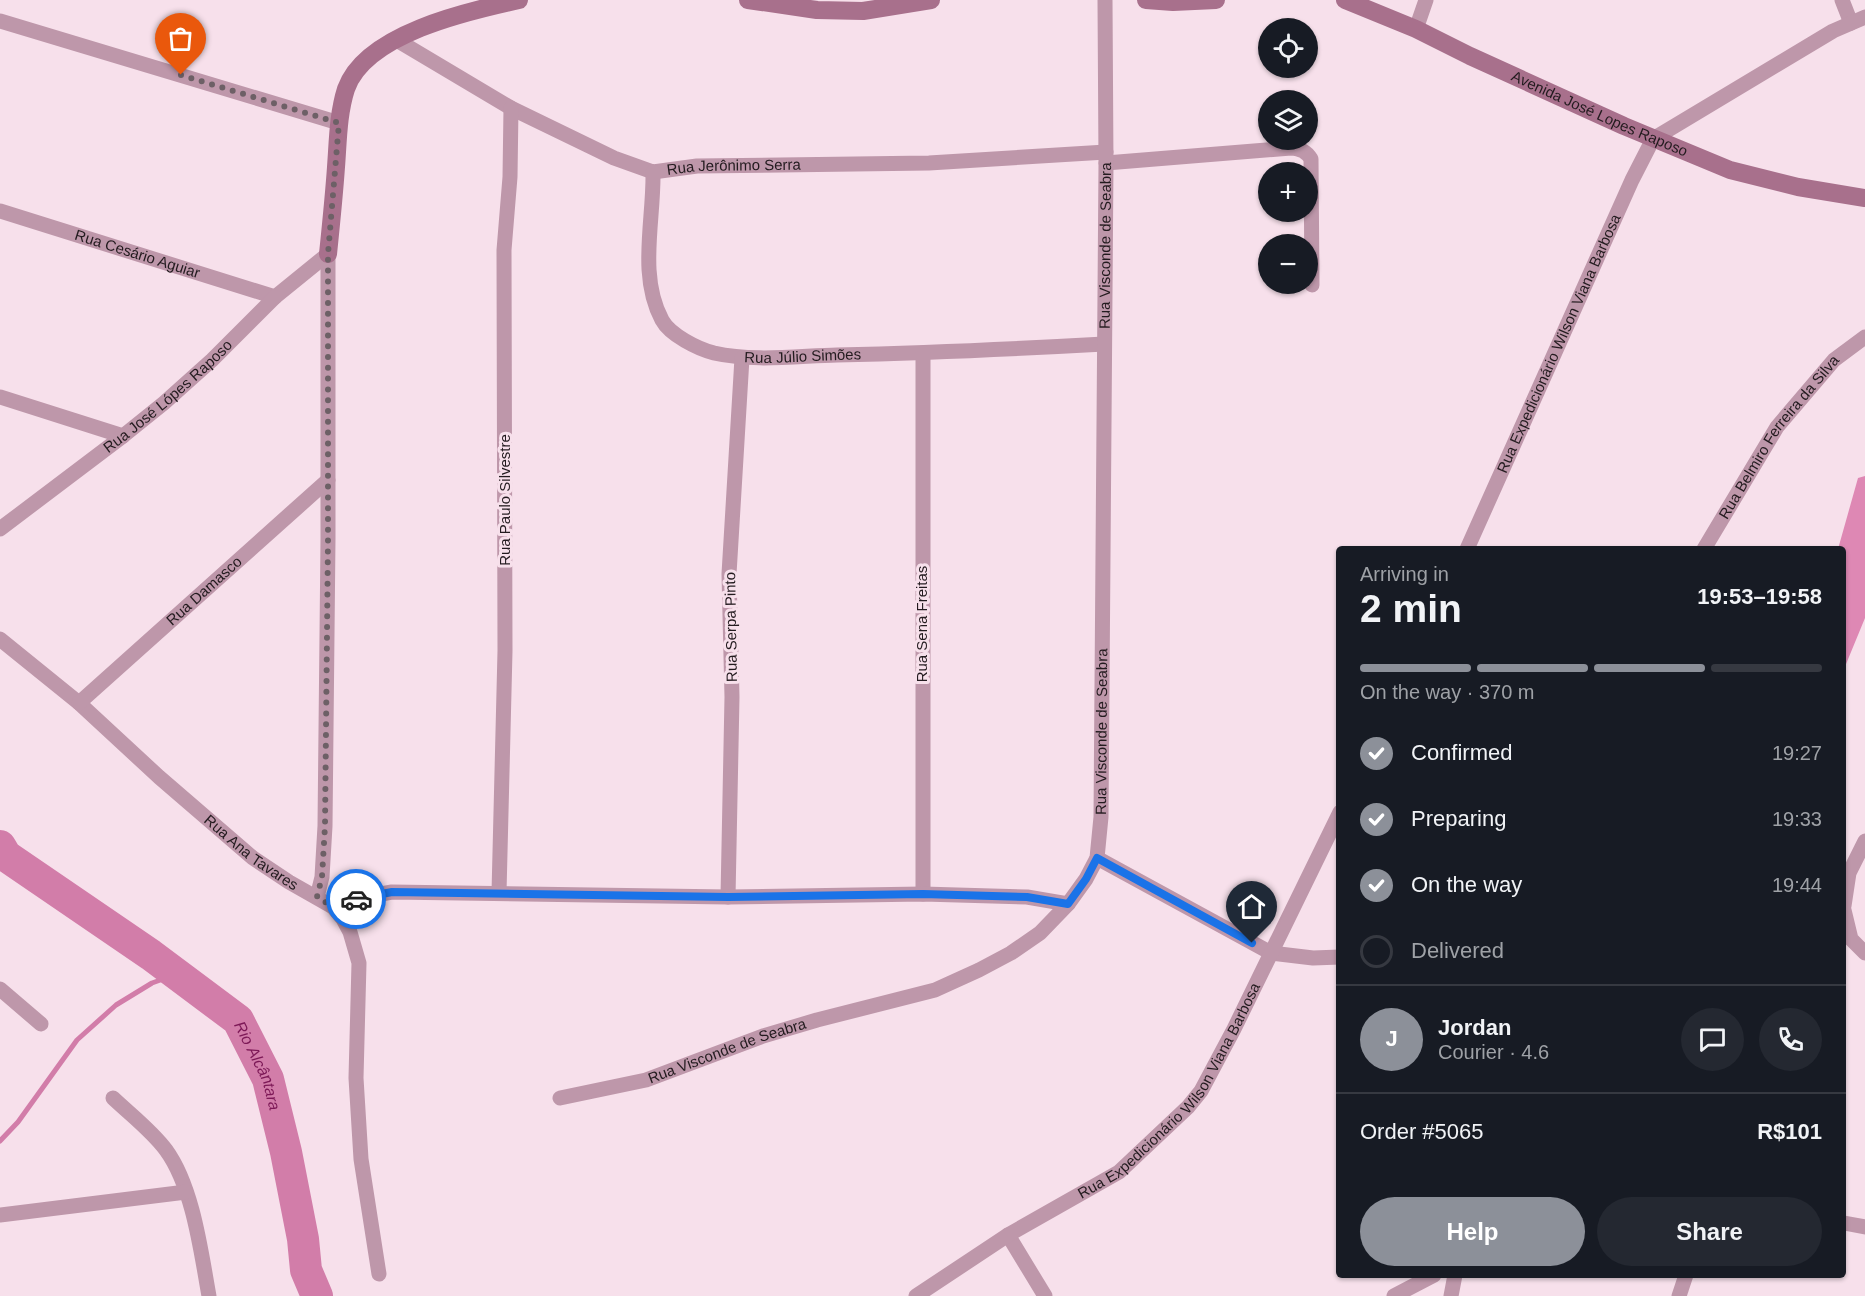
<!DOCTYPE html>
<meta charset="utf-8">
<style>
:root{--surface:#171b24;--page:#242831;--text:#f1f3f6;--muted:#9ea1a6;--line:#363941;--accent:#8c9099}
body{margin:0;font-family:Helvetica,sans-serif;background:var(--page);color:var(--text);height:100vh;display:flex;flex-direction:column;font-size:22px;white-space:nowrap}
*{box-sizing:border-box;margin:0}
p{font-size:20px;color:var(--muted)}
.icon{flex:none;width:33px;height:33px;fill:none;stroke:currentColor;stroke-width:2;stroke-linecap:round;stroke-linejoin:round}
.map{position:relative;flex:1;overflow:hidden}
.sheet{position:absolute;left:1336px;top:546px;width:510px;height:732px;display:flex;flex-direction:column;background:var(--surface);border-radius:6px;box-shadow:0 2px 4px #0004}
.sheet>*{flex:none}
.tools{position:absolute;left:1258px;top:18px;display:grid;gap:12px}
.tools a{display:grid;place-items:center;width:60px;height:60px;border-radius:50%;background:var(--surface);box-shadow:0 2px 4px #0004;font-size:30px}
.pin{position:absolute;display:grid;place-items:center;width:51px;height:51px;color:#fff;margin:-62px -26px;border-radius:50% 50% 50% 0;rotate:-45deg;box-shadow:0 0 6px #0007}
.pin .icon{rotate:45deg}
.courier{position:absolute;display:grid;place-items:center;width:60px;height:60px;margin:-30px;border:4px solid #1a73e8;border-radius:50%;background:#fff;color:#222;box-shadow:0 2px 8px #0007}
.head em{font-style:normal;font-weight:800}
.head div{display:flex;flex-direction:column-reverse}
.head{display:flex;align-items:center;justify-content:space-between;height:102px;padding:0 24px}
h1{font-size:39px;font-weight:800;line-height:45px}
.bar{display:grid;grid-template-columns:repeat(4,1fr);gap:9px 6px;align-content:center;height:72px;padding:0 24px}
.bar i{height:8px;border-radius:4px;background:var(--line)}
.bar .active{background:var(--accent)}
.bar p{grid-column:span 4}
.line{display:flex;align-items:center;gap:15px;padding:0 24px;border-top:2px solid var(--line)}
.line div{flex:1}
.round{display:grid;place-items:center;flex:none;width:63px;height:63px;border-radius:32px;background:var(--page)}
ol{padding:0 24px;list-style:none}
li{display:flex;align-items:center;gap:18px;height:66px}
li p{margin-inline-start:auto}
li .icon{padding:6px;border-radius:50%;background:var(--accent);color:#fff;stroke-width:4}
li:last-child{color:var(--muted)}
li i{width:33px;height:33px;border:3px solid var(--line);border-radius:50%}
.action{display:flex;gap:12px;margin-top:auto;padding:12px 24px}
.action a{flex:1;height:69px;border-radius:36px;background:var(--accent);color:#fff;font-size:24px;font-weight:800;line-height:69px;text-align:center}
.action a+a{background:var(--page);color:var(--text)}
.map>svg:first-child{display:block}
.forest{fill:#de88b4}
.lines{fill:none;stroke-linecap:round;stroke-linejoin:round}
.stream{stroke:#d27da9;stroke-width:5}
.river{stroke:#d27da9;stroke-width:32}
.street{stroke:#be97aa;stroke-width:15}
.secondary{stroke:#a8708c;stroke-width:18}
.done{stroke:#6d6066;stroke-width:6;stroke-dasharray:0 10.8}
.route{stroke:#1a73e8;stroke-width:8}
.labels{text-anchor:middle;stroke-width:6;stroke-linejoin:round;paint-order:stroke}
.street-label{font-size:15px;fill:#231b1f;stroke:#f7e0eb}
.water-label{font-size:16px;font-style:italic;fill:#7d1957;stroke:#f7e0eb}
</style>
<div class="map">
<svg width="1865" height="1296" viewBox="0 0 1865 1296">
<rect width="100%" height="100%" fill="#f7e0eb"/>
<path class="forest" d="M1865,476V618L1844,669V549H1838L1858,478Z"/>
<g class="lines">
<path class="stream" d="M0,1141L18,1122L77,1040L116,1005L152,983L177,974"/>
<path class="river" id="s1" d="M0,846L6,856L151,955L238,1020L268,1079L286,1152L303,1239L306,1270L317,1296"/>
<g class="street">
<path d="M1842,0L1851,23"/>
<path d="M0,21L339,123"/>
<path d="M1416,29L1426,0"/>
<path id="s2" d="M395,39L511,108L614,158L653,172L697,166L929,163L1106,152"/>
<path d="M1106,163L1291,148C1301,149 1306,151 1311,159L1312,285"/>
<path id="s3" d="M653,172C654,221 638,275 662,320C670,335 698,349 714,353C754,362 797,356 837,355C926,353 1015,349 1104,344"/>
<path id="s4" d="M0,211L275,297"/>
<path d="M923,353V894"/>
<path d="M0,397L123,436"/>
<path id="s5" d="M0,529L123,436L164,403L212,360L275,297L328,254"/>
<path id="s6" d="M1467,549L1632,180L1653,139L1833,31L1865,17"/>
<path id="s7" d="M1704,549L1777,427L1834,360L1865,337"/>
<path id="s8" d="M0,639L79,703L159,777L253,858L289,882L333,907L343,919L350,932L359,963L356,1078L361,1159L379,1274"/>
<path id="s9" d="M79,703L328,480"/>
<path d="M1097,858L1271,953L1313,958L1340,957"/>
<path d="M499,893L505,651L504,250L510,177L511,108"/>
<path d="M317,897L322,877L325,826L328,539V254"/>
<path d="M728,897L732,697L729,574L742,358"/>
<path d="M1844,906L1849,873L1865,841"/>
<path d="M333,907L359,898L392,892L728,897L923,894L1027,897L1068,904"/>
<path d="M1844,910L1851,939L1865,953"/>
<path d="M0,989L41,1024"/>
<path d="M113,1098C131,1115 152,1131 166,1150C193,1187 201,1252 209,1296"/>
<path id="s10" d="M560,1098L646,1080L763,1036L817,1020L935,990L979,970L1011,953L1040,933L1068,904L1086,879L1097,858L1101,817L1106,163L1105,0"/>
<path d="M0,1215L186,1192"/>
<path d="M1844,1223L1865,1227"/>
<path d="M1008,1235L1045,1296"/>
<path id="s11" d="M916,1296L1008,1235L1119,1172L1188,1107L1201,1091L1234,1029L1340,812"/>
<path d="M1394,1296L1434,1275"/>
<path d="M1451,1296L1455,1275"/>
<path d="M1679,1296L1686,1275"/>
</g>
<g class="secondary">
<path d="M748,0L817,10L863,11L931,0"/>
<path d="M1146,0L1173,2L1216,0"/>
<path id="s12" d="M1345,0L1416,29L1470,56L1624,126L1730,170L1798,187L1865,198"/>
<path d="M328,254C331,225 334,196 336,167C338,141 338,114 346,89C365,34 468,11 519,0"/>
</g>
</g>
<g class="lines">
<path class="done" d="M181,75L339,123L328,254V539L325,826L322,877L317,897L333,907L356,899"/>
<path class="route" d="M356,899L392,892L728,897L923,894L1027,897L1068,904L1086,879L1097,858L1252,943"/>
</g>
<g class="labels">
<g class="street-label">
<text dy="5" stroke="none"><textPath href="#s12" startOffset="279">Avenida José Lopes Raposo</textPath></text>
<text dy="5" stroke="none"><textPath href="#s2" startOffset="372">Rua Jerônimo Serra</textPath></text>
<text dy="5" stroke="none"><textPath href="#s10" startOffset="1218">Rua Visconde de Seabra</textPath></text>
<text dy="5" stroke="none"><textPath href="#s4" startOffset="144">Rua Cesário Aguiar</textPath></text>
<text dy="5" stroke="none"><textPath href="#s6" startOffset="225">Rua Expedicionário Wilson Viana Barbosa</textPath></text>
<text dy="5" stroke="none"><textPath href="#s3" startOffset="302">Rua Júlio Simões</textPath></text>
<text dy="5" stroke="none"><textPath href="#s5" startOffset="214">Rua José Lópes Raposo</textPath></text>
<text dy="5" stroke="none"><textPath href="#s7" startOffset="135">Rua Belmiro Ferreira da Silva</textPath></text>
<text transform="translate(505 500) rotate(-90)" y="5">Rua Paulo Silvestre</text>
<text dy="5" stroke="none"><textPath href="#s9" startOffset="168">Rua Damasco</textPath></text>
<text transform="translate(922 624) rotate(-90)" y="5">Rua Sena Freitas</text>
<text transform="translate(731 627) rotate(-91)" y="5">Rua Serpa Pinto</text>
<text dy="5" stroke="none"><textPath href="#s10" startOffset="732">Rua Visconde de Seabra</textPath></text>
<text dy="5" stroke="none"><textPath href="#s8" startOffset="330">Rua Ana Tavares</textPath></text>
<text dy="5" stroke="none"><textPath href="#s10" startOffset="174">Rua Visconde de Seabra</textPath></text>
<text dy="5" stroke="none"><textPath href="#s11" startOffset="333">Rua Expedicionário Wilson Viana Barbosa</textPath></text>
</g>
<g class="water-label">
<text dy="6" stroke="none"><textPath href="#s1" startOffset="346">Rio Alcântara</textPath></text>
</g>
</g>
</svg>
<div class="tools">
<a><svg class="icon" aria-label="locate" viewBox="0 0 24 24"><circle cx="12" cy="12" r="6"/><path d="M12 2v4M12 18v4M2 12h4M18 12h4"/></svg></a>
<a><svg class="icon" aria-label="layers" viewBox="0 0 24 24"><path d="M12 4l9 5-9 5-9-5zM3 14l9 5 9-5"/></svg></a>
<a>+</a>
<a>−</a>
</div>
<div class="pin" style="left:181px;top:75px;background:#ea580c"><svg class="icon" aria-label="bag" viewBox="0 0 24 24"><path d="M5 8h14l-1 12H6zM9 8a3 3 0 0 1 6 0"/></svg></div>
<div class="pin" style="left:1252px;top:943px;background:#1f2937"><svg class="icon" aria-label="home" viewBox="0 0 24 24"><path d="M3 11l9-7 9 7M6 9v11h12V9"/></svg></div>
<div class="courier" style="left:356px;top:899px"><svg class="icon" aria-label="car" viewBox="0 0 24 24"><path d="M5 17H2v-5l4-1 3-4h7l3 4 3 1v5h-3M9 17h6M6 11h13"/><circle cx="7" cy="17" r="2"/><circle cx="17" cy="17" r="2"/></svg></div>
<section class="sheet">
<div class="head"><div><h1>2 min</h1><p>Arriving in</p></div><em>19:53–19:58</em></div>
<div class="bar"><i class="active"></i><i class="active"></i><i class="active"></i><i></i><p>On the way · 370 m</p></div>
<ol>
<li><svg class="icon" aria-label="check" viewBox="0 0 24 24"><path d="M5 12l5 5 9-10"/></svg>Confirmed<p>19:27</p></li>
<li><svg class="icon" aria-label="check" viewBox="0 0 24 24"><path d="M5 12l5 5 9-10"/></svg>Preparing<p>19:33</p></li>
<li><svg class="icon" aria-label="check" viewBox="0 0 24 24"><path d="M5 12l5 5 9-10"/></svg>On the way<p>19:44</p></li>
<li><i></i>Delivered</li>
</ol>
<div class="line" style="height:108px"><b class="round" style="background:var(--accent);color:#fff">J</b><div><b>Jordan</b><p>Courier · 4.6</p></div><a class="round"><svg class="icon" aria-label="chat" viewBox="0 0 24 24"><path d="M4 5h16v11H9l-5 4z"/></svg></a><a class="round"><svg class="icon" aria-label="phone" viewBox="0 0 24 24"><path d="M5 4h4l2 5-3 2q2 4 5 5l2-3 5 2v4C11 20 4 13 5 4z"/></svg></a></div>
<div class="line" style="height:78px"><div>Order #5065</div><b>R$101</b></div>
<div class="action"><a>Help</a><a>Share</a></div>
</section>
</div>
